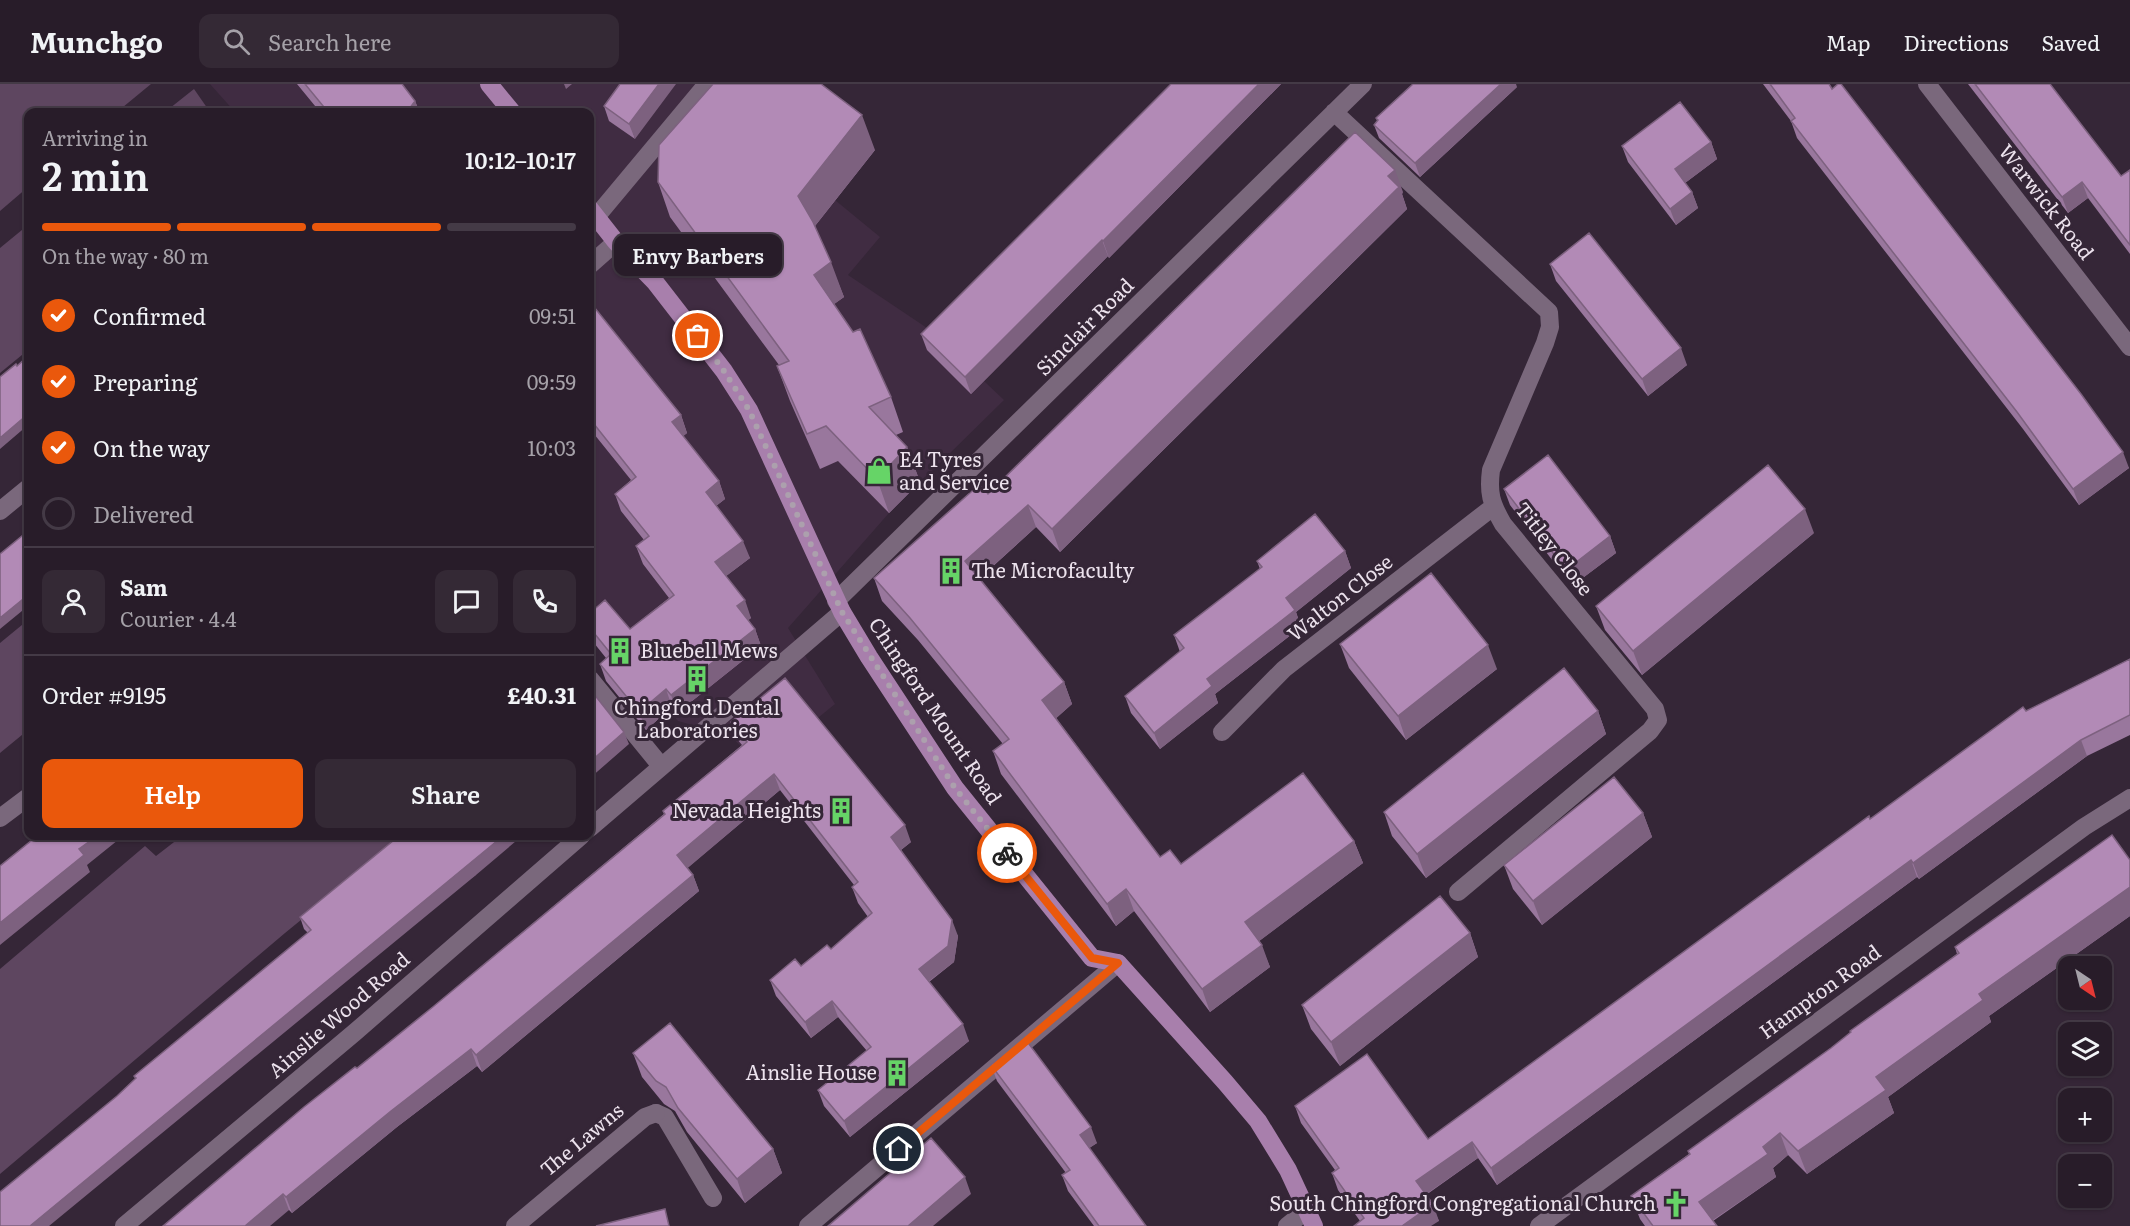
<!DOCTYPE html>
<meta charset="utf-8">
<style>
:root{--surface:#281c29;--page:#342935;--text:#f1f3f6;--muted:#a5a1a8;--line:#443a46;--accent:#ea580c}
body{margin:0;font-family:Literata,serif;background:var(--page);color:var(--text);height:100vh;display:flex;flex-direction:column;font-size:22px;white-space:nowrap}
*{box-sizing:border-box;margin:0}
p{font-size:20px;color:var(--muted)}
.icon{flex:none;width:33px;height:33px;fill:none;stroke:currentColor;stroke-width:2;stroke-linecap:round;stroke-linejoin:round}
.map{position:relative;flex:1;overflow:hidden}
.details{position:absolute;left:24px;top:24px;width:570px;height:732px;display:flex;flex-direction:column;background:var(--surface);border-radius:12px;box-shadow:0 2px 4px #0004,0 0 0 2px var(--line)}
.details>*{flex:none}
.needle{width:39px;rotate:145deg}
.buttons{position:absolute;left:2058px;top:872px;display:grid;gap:12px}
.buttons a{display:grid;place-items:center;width:54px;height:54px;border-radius:12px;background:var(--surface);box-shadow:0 2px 4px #0004,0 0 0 2px var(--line);font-size:30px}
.pin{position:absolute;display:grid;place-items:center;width:51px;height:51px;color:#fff;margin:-26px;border:3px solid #fff;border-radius:50%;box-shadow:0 2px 6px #0007}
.courier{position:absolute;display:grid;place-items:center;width:60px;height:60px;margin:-30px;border:4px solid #ea580c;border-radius:50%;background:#fff;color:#222;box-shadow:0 2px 8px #0007}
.bubble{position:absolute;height:42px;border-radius:12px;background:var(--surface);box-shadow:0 2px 4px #0004,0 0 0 2px var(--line);font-size:20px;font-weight:600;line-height:42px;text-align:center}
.summary em{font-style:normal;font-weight:600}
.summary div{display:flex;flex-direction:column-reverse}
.summary{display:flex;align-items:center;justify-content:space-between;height:102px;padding:0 18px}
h1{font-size:39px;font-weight:600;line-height:45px}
.bar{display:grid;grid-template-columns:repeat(4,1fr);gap:9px 6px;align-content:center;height:72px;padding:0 18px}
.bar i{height:8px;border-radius:4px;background:var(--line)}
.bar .on{background:var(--accent)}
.bar p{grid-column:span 4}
.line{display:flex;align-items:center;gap:15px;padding:0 18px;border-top:2px solid var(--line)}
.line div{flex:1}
.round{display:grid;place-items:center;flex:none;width:63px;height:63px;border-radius:12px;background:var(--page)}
ol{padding:0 18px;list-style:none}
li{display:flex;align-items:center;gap:18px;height:66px}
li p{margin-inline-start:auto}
li .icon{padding:6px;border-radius:50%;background:var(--accent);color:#fff;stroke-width:4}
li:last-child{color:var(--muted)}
li i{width:33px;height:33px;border:3px solid var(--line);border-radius:50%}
.primary-button{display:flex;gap:12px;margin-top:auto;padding:12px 18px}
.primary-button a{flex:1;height:69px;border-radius:12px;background:var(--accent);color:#fff;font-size:24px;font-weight:600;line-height:69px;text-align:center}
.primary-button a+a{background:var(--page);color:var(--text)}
header{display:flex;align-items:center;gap:36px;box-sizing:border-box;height:84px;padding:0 30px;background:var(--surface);border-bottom:2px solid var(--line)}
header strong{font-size:28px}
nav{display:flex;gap:33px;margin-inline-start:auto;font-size:21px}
.search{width:420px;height:54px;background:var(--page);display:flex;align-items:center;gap:15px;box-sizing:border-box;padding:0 21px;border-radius:12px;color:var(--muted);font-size:22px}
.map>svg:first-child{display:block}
.built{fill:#402c42}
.green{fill:#5e4660}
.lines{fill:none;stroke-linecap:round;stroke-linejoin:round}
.lane{stroke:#7a687c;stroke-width:18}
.street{stroke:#7a687c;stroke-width:18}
.primary{stroke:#a87fac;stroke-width:18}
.wall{fill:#99779d}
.shaded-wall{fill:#7d617f}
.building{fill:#b28ab6;stroke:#7d617f;stroke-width:1.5}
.done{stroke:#aca0ad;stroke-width:6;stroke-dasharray:0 10.8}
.route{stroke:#ea580c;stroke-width:8}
.labels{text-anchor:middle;stroke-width:6;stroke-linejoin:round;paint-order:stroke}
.street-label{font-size:20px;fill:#ece2ed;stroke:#352637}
.poi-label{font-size:20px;fill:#ece2ed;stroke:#352637;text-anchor:start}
</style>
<header>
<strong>Munchgo</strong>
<div class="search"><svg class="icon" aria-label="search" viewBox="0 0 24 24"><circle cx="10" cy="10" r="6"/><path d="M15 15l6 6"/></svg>Search here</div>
<nav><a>Map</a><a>Directions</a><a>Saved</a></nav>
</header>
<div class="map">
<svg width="2130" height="1142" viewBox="0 0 2130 1142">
<rect width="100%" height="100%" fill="#352637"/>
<path class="built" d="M210,0H740L722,23L880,153L848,191L930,246L1004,316L889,429L788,544L835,620L759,682L731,652L678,637L622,571L590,518V28H235Z"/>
<path class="green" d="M0,0H151L117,28H28V103L0,127Z
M194,5L210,28H165Z
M28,141V266L0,289V164Z
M28,536V646L0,669V559Z
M176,752H404L285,849L0,1090V885L145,762L156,772L178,755Z"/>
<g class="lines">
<path class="lane" d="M590,181L616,158
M656,1029L665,1033L713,1114
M1287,1142L1307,1126"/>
<path class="street" d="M1927,0L2130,263
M1334,28L1549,228L1550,243L1545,259L1491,386C1488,409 1491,419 1503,440L1655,625L1658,636L1650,647L1458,808
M596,133L707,0
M0,427L28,404
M836,517L1363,0
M590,595L661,682
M1222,648L1284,585L1493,423
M0,734L28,713
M590,744L842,528
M124,1142L354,949L581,752
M515,1142L645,1033L656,1029
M808,1142L1118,879
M1539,1142L2084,743L2130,714"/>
<path class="primary" d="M489,0L512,28
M590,125L616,158L655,198L724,287L749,326L842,528L869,573L955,704L1092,874L1118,879L1225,998L1258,1037L1288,1086L1314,1142"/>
</g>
<path class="wall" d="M297,0H402L415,17L419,27L425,28H320Z
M620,0L635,55L609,37L604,22Z
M1171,0H1281L1109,174L1108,172L971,310L927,266L921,250Z
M1763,0H1829L2129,384L2079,421L2023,345L1797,54L1791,37Z
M1968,0H2050L2121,92L2130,86V170L2088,114L2068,129Z
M1517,3L1420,93L1379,54L1374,41L1377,37L1376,34Z
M1711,58L1717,75L1685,99L1692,108L1698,124L1676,141L1628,78L1622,62Z
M875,66L815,142L844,213L834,220L891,313L903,348L896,351L907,363L920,398L889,429L838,377L820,385L790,317L777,282L779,281L670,133L658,98Z
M1403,108L1402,110L1407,125L1060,468L1036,443L979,495L1064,598L1072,620L1056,634L1160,773L1181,780L1354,757L1363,779L1259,857L1270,883L1210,928L1134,827L1116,842L1001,690L993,667L1003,660L918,556L882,517L874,494L988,410Z
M1550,180L1687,281L1648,312L1556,197Z
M590,218L681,331L687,349L683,352L719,397L725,415L716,422L750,474L726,492L751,534L748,536L755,545L761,562L677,629L672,623L646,646L606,597L600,580L606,574L590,554V529L630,545L669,514L643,480L636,462L644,456L621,427L615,410L631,396L590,345Z
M1504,405L1610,452L1616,469L1572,502L1510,421Z
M1814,449L1642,591L1605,546L1596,522Z
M1345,467L1351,484L1296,528L1301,543L1215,610L1218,619L1160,665L1131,629L1125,612L1180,568L1174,551L1260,485L1257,477Z
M1340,560L1497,585L1406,656L1349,584Z
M2130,575V651L2087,672L1919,795L1917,793L1497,1101L1478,1074L1426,1111L1439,1137H1360L1338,1106L1332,1089L1335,1086L1301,1039L1295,1022L1428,1055L1870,735L2026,627Z
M1598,627L1606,650L1426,794L1392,752L1384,728Z
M731,638L911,758L901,766L958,852L954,878L929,898L969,957L850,1053L824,1022L818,1006L867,967L838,933L811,954L776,912L770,896L801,882L831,865L868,833L858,819L852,803L854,801L780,706L687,784L693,791L699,807L482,988L477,982L397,1043L292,1129L289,1126L163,1142L434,922L664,730L663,727L742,661L737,655Z
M1643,729L1652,753L1542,841L1513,805L1504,781Z
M2130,776V832L1989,932L1991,938L1888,1013L1894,1029L1807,1090L1788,1071L1773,1084L1776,1093L1713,1137L1717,1142H1645L1640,1135L1631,1112L1689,1070L1688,1067L1831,964L1957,870L1955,863Z
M476,791L117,1012L135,995L134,992L308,849L304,845L300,833Z
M1470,849L1478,873L1340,982L1311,945L1302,921Z
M633,969L773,1065L782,1089L745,1119L687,1048L675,1027L664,1020L642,993Z
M991,981L1097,1059L1089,1064L1146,1142H1094L1068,1107L1062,1091L1066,1089L997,997Z"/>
<path class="shaded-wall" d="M564,0H572L566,5Z
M659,0H676L635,55L629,40Z
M1259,0H1281L1109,174L1103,157Z
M1501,0H1516L1517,3L1420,93L1415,79Z
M415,17L420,28H407Z
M862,31L875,66L811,147L798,112Z
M1711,58L1717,75L1681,102L1675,85Z
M1395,86L1403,108L1402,110L1407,125L1060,468L1052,445L1388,92Z
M2082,98L2088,114L2068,129L2062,113Z
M1692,108L1698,124L1676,141L1670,125Z
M1102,156L1108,172L971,310L965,293Z
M831,178L844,213L826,226L814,191Z
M1681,264L1687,281L1648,312L1642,295Z
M28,330V341L0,365V354Z
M681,331L687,349L679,356L672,338Z
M907,363L920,398L889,429L877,395Z
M2123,368L2129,384L2079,421L2073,405Z
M719,397L725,415L712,425L706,408Z
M1028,421L1036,443L973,500L965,477Z
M1805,425L1814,449L1642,591L1633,567Z
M1610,452L1616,469L1572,502L1566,486Z
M743,457L750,474L721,496L715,478Z
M1345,467L1351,484L1296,528L1301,543L1215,610L1218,619L1160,665L1154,649L1286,514Z
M28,511V522L0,545V534Z
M745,516L751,534L744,540L737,522Z
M755,545L761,562L677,629L671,611Z
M1488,561L1497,585L1406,656L1398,632Z
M1064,598L1072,620L1051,639L1042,616Z
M666,605L672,623L646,646L639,628Z
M1598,627L1606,650L1426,794L1417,770Z
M624,648L629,660L590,694V678Z
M2081,656L2087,672L1919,795L1913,779Z
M774,690L780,706L683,788L677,771Z
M1643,729L1652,753L1542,841L1533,817Z
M905,741L911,758L897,769L891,753Z
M97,752H123L87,781L90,788L0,861V839L79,765Z
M503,752H522L476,791L49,1142H30Z
M1354,757L1363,779L1254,861L1245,838Z
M1911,776L1917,793L1497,1101L1491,1084Z
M693,791L699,807L482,988L476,971Z
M2130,803V832L1989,932L1991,938L1888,1013L1894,1029L1807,1090L1798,1067L1876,993L1979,910Z
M1126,805L1134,827L1116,842L1107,820Z
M952,836L958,852L954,878L924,901L919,885Z
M1470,849L1478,873L1340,982L1331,958Z
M1262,861L1270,883L1210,928L1202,905Z
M832,917L838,933L811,954L805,938Z
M963,940L969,957L850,1053L844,1037Z
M471,965L477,982L397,1043L292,1129L286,1113L391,1027Z
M1091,1043L1097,1059L1085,1067L1080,1051Z
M1780,1049L1788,1071L1773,1084L1776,1093L1707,1140L1699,1118Z
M1472,1058L1478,1074L1422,1113L1416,1097Z
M773,1065L782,1089L745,1119L737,1095Z
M965,1093L971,1110L933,1142H908Z
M283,1110L289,1126L270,1142H245Z
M1433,1120L1439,1137L1431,1142H1402Z"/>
<path class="building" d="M305,0H402L415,17L407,28H328Z
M620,0H659L629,40L604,22Z
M713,0H821L862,31L798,112L813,138L831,178L814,191L853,248L860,245L891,313L869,323L907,363L877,395L826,342L807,350L777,282L789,277L658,98L659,61Z
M1171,0H1259L1103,157L1102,156L965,293L921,250Z
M1413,0H1501L1415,79L1374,41L1378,36L1376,34Z
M1770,0H1829L1832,5L1838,0H1841L2081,310L2123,368L2073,405L2017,328L1791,37L1795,34Z
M1975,0H2050L2121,92L2130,86V161L2082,98L2062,113Z
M1680,18L1711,58L1675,85L1692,108L1670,125L1622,62Z
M422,24L425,28H417Z
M1355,48L1395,86L1388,92L1399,103L1052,445L1028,421L965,477L1064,598L1042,616L1160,773L1170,766L1181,780L1303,689L1354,757L1245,838L1262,861L1202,905L1126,805L1107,820L993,667L1009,655L910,534L874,494L980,400L988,410Z
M1589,149L1681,264L1642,295L1550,180Z
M590,218L681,331L672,338L719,397L706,408L743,457L715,478L745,516L737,522L755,545L671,611L666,605L639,628L600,580L611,570L590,544V529L605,516L630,545L674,511L636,462L649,452L615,410L636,393L590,335Z
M28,272V330L0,354V293L16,280L17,282Z
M1548,371L1610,452L1566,486L1504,405Z
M1768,381L1805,425L1633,567L1596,522Z
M1315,430L1345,467L1286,514L1295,526L1207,595L1212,602L1154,649L1125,612L1184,564L1174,551L1262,483L1257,477Z
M28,447V511L0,534V470Z
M1431,489L1488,561L1398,632L1340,560Z
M2130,575V631L2081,656L1913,779L1911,776L1491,1084L1472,1058L1416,1097L1433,1120L1402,1142H1354L1364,1134L1332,1089L1339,1084L1295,1022L1367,970L1428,1055L1869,732L1870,735L2023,623L2026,627Z
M1564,584L1598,627L1417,770L1384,728Z
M785,594L905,741L891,753L952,836L948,862L919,885L963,940L844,1037L818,1006L871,963L832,917L805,938L770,896L795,875L801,882L827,861L831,865L872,829L852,803L858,798L774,690L677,771L693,791L476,971L471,965L391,1027L286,1113L283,1110L245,1142H163L304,1023L355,983L357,984L434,922L665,730L663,727L747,658L731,638Z
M590,605L624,648L590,678Z
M1614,693L1643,729L1533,817L1504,781Z
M2112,751L2130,776V803L1979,910L1983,916L1876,993L1886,1006L1798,1067L1780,1049L1763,1063L1768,1070L1699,1118L1717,1142H1653L1631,1112L1690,1070L1688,1067L1831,964L1851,948L1850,947L1959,869L1955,863Z
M37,752H97L79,765L84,771L0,839V782Z
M399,752H503L30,1142H0V1108L117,1012L136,994L134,992L311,846L300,833Z
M1440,812L1470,849L1331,958L1302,921Z
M670,939L773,1065L737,1095L678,1024L666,1003L656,997L633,969Z
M1026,956L1091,1043L1080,1051L1146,1142H1099L1062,1091L1070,1086L991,981Z
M931,1054L965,1093L908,1142H828Z
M665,1125L669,1142H596Z"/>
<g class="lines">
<path class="done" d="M698,252L724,287L749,326L842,528L955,704L1007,769"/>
<path class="route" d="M899,1065L1118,879L1092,874L1007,769"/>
</g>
<defs>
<symbol id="shop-bare" viewBox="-9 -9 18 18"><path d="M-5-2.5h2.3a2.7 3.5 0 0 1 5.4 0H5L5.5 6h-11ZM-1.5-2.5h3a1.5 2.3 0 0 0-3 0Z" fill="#66d467" stroke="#352637" stroke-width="2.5" paint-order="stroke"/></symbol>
<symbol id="building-bare" viewBox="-9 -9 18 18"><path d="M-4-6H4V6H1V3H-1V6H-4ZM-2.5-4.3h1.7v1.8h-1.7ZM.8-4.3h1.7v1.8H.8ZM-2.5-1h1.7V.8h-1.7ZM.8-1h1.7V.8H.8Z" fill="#66d467" stroke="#352637" stroke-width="2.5" paint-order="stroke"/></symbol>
<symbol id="church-bare" viewBox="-9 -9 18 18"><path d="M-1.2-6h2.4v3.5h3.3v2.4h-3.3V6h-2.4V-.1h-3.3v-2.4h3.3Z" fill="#66d467" stroke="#352637" stroke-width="2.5" paint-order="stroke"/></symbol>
</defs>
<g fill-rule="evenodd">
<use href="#shop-bare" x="860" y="368" width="38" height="38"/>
<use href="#building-bare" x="932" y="468" width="38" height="38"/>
<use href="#building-bare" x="601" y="548" width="38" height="38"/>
<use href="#building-bare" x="678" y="576" width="38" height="38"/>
<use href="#building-bare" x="822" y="708" width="38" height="38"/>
<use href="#building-bare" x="878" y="970" width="38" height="38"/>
<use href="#church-bare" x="1657" y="1101" width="38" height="38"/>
</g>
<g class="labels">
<g class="street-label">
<text transform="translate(2046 118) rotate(52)" y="7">Warwick Road</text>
<text transform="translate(1085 243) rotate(-45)" y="7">Sinclair Road</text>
<text transform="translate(1554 465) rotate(52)" y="7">Titley Close</text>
<text transform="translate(1340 514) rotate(-38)" y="7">Walton Close</text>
<text transform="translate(935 627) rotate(56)" y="7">Chingford Mount Road</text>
<text transform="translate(1820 908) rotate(-36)" y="7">Hampton Road</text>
<text transform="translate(339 931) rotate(-41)" y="7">Ainslie Wood Road</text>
<text transform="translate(582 1056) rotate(-40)" y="7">The Lawns</text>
</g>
<g class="poi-label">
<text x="899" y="383">E4 Tyres<tspan x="899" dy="23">and Service</tspan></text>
<text x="971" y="494">The Microfaculty</text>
<text x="640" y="574">Bluebell Mews</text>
<text x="697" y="631" text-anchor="middle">Chingford Dental<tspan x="697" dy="23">Laboratories</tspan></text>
<text x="821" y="734" text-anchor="end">Nevada Heights</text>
<text x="877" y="996" text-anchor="end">Ainslie House</text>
<text x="1656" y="1127" text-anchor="end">South Chingford Congregational Church</text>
</g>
</g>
</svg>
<div class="buttons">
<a><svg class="needle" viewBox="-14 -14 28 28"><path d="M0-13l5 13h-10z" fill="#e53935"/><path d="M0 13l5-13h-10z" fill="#a5a1a8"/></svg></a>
<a><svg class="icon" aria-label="layers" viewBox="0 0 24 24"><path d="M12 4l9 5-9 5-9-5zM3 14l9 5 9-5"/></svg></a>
<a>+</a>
<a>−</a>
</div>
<div class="pin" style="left:698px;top:252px;background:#ea580c"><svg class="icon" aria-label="bag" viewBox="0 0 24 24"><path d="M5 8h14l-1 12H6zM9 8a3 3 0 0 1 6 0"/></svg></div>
<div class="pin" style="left:899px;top:1065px;background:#1f2937"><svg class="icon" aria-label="home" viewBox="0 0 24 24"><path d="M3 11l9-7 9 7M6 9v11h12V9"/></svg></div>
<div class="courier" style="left:1007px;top:769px"><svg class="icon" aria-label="bike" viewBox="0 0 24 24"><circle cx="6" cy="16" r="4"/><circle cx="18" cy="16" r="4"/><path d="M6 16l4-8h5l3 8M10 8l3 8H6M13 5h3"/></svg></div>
<div class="bubble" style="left:614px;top:150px;width:168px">Envy Barbers</div>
<section class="details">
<div class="summary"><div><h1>2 min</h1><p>Arriving in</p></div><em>10:12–10:17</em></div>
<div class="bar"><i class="on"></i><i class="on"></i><i class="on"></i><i></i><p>On the way · 80 m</p></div>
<ol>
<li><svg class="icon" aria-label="check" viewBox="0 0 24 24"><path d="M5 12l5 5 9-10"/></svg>Confirmed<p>09:51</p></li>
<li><svg class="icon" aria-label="check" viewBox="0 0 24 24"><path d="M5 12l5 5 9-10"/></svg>Preparing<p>09:59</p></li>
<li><svg class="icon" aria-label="check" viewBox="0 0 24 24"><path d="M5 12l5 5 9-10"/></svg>On the way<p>10:03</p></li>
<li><i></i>Delivered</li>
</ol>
<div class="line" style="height:108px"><a class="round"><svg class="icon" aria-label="person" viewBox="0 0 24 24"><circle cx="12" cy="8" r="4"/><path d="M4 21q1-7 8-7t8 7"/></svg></a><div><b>Sam</b><p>Courier · 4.4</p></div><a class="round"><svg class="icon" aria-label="chat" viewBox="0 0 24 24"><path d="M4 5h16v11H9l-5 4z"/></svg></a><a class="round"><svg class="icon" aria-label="phone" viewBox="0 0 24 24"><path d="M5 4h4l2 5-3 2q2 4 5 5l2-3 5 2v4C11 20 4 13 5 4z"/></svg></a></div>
<div class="line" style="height:78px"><div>Order #9195</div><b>£40.31</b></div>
<div class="primary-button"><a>Help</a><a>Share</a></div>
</section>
</div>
